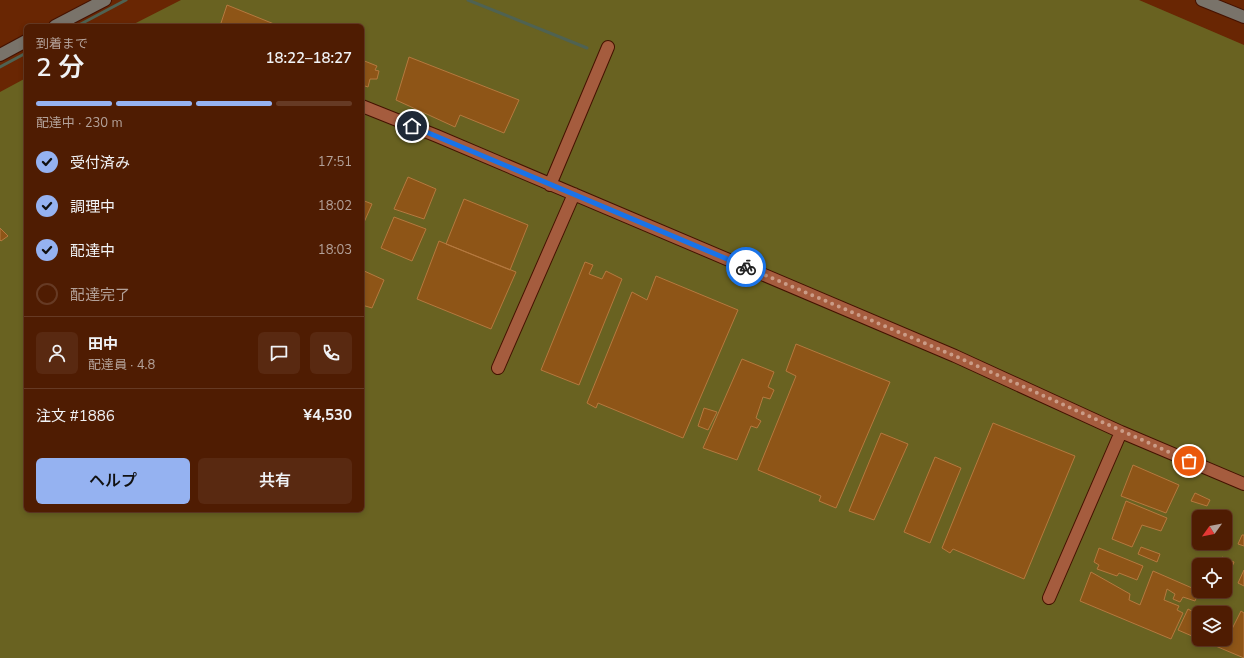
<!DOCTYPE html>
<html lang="ja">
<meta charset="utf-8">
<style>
:root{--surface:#4f1c02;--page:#592911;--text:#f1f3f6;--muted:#b3a199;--line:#663a24;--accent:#95b2f1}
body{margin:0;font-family:"Nunito Sans","Noto Sans JP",sans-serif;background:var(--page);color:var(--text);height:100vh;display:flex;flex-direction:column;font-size:15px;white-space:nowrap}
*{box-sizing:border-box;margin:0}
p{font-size:13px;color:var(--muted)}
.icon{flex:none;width:22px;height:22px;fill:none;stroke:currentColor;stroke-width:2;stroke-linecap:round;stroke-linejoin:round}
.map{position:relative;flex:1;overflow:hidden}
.sheet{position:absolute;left:24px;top:24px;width:340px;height:488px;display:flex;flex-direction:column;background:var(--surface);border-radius:6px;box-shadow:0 2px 6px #0003,0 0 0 1px var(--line)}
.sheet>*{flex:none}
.needle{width:26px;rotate:237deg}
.controls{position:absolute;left:1192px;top:510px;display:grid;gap:8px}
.controls a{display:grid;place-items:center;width:40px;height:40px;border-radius:6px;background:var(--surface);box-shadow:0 2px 6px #0003,0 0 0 1px var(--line);font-size:20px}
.pin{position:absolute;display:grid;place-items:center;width:34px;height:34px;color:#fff;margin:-17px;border:2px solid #fff;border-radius:50%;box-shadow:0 1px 4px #0007}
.courier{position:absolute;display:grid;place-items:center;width:40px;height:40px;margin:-20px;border:3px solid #1a73e8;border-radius:50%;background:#fff;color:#222;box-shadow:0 1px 5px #0007}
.overview em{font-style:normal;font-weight:600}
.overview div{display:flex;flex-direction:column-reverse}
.overview{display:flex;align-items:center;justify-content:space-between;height:68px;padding:0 12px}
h1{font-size:26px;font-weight:600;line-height:30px}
.bar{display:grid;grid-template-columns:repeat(4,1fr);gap:6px 4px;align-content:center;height:48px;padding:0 12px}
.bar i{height:5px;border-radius:3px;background:var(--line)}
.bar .active{background:var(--accent)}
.bar p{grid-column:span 4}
.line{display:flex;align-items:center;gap:10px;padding:0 12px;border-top:1px solid var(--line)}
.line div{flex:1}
.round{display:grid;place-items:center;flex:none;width:42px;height:42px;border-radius:6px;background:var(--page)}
ol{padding:0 12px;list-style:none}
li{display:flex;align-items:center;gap:12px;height:44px}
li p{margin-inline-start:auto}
li .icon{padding:4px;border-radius:50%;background:var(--accent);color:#111;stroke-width:4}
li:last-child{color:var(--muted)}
li i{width:22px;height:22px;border:2px solid var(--line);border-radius:50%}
.action{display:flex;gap:8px;margin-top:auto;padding:8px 12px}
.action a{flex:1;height:46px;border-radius:6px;background:var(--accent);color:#111;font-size:16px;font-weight:600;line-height:46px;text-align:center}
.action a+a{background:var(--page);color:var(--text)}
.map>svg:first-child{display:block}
.green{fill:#696221;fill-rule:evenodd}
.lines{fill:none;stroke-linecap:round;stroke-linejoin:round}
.stream{stroke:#4f6252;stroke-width:3}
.building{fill:#8e5517;stroke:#b5793f}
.street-casing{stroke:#441200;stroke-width:14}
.secondary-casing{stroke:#441200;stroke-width:14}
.street{stroke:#a55c3e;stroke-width:12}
.secondary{stroke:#79736a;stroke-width:12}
.done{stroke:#ca9c87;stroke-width:4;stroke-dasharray:0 7.2}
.route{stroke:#1a73e8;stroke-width:5}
</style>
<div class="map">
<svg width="1244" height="658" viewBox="0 0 1244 658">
<rect width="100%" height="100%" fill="#692603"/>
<path class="green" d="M181,0H1139L1244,45V658H0V92L26,78V510H362V26H130ZM1199,517H1225V543H1199ZM1199,565H1225V591H1199ZM1199,613H1225V639H1199Z"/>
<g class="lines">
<path class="stream" d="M468,0L587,48
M77,26L126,0
M0,67L26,53"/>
</g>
<path class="building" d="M227,5L279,26H220Z
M409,57L519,100L504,133L460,115L455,127L396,100Z
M362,60L377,66L375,70L379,71L377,79H370L368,87L362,85Z
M408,177L436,189L424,219L394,209Z
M464,199L528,225L510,270L446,244Z
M362,200L372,204L362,227Z
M394,217L426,229L412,261L381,248Z
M0,228L8,236L1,241L0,240Z
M439,241L516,272L491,329L417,299Z
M585,262L593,265L589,274L602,279L606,271L622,279L579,385L541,370Z
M362,270L384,280L372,308L362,305Z
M656,276L738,310L683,438L598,403L596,408L587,403L632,292L647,300Z
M796,344L890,382L836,508L819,501L821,496L758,470L796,376L786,371Z
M742,359L774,372L768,387L774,390L770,399L763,397L756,418L761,421L757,428L751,426L737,460L703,448Z
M704,408L717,412L708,430L698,426Z
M993,423L1075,456L1024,579L953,549L950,553L942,548Z
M881,433L908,444L874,520L849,511Z
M935,457L961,468L930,543L904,532Z
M1133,465L1179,485L1166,513L1121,496Z
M1195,493L1210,500L1207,506L1191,501Z
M1126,501L1167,518L1161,531L1142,525L1132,547L1112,539Z
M1242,535H1244V546L1238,544Z
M1141,547L1160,554L1157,562L1138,554Z
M1099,548L1143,566L1137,580L1119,573L1117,576L1097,569L1099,565L1094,562Z
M1222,557L1234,562L1227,579L1225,578V565H1219Z
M1244,570V586L1238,583Z
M1153,571L1199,591L1195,601L1183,597L1180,602L1173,599L1175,594L1167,589L1164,600L1179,606L1177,610L1183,613L1171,639L1080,601L1091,572L1130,594L1129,600L1140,605Z
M1188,609L1199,615V639L1178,630Z
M1241,611L1244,613V658L1199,639H1225V628L1231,631Z"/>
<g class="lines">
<defs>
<path id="street" d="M362,106L437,136L955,356L1121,432L1244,484
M550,185L608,47
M498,368L574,194
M1049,598L1121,432"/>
<path id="secondary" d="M1202,0L1244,17
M55,26L105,0
M0,55L26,41"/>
</defs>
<use href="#street" class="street-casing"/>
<use href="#secondary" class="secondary-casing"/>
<use href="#street" class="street"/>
<use href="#secondary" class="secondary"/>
</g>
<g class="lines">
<path class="done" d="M746,267L955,356L1189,461"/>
<path class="route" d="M412,126L746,267"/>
</g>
</svg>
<div class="controls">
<a><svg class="needle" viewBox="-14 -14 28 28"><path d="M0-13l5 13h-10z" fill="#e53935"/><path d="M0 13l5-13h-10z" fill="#b3a199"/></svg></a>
<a><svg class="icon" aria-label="locate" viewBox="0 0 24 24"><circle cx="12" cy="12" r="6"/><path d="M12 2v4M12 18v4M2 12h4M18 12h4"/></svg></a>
<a><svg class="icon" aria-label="layers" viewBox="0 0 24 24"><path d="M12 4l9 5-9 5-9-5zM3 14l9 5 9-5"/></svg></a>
</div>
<div class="pin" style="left:1189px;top:461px;background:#ea580c"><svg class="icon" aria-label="bag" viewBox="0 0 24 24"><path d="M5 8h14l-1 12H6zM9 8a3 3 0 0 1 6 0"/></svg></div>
<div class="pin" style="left:412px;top:126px;background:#1f2937"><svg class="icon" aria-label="home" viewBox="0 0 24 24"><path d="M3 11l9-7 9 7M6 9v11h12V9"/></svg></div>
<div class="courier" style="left:746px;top:267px"><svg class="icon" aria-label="bike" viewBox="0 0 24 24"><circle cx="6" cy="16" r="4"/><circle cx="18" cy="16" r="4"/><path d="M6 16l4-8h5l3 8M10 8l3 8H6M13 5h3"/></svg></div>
<section class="sheet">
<div class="overview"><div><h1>2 分</h1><p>到着まで</p></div><em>18:22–18:27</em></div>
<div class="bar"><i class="active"></i><i class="active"></i><i class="active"></i><i></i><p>配達中 · 230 m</p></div>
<ol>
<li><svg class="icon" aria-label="check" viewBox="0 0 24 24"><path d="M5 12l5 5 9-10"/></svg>受付済み<p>17:51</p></li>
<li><svg class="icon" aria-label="check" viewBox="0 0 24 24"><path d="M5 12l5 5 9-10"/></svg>調理中<p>18:02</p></li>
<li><svg class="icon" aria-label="check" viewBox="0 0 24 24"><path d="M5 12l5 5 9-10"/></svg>配達中<p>18:03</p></li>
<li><i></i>配達完了</li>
</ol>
<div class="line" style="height:72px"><a class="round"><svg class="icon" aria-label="person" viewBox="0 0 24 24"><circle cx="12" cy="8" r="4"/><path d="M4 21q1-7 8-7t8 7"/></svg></a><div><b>田中</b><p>配達員 · 4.8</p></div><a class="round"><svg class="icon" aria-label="chat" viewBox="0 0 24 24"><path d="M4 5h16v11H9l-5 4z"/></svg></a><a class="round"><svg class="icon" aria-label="phone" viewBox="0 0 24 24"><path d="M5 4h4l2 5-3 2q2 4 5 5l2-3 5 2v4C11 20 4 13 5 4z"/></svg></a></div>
<div class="line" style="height:52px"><div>注文 #1886</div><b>¥4,530</b></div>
<div class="action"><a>ヘルプ</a><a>共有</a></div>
</section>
</div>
